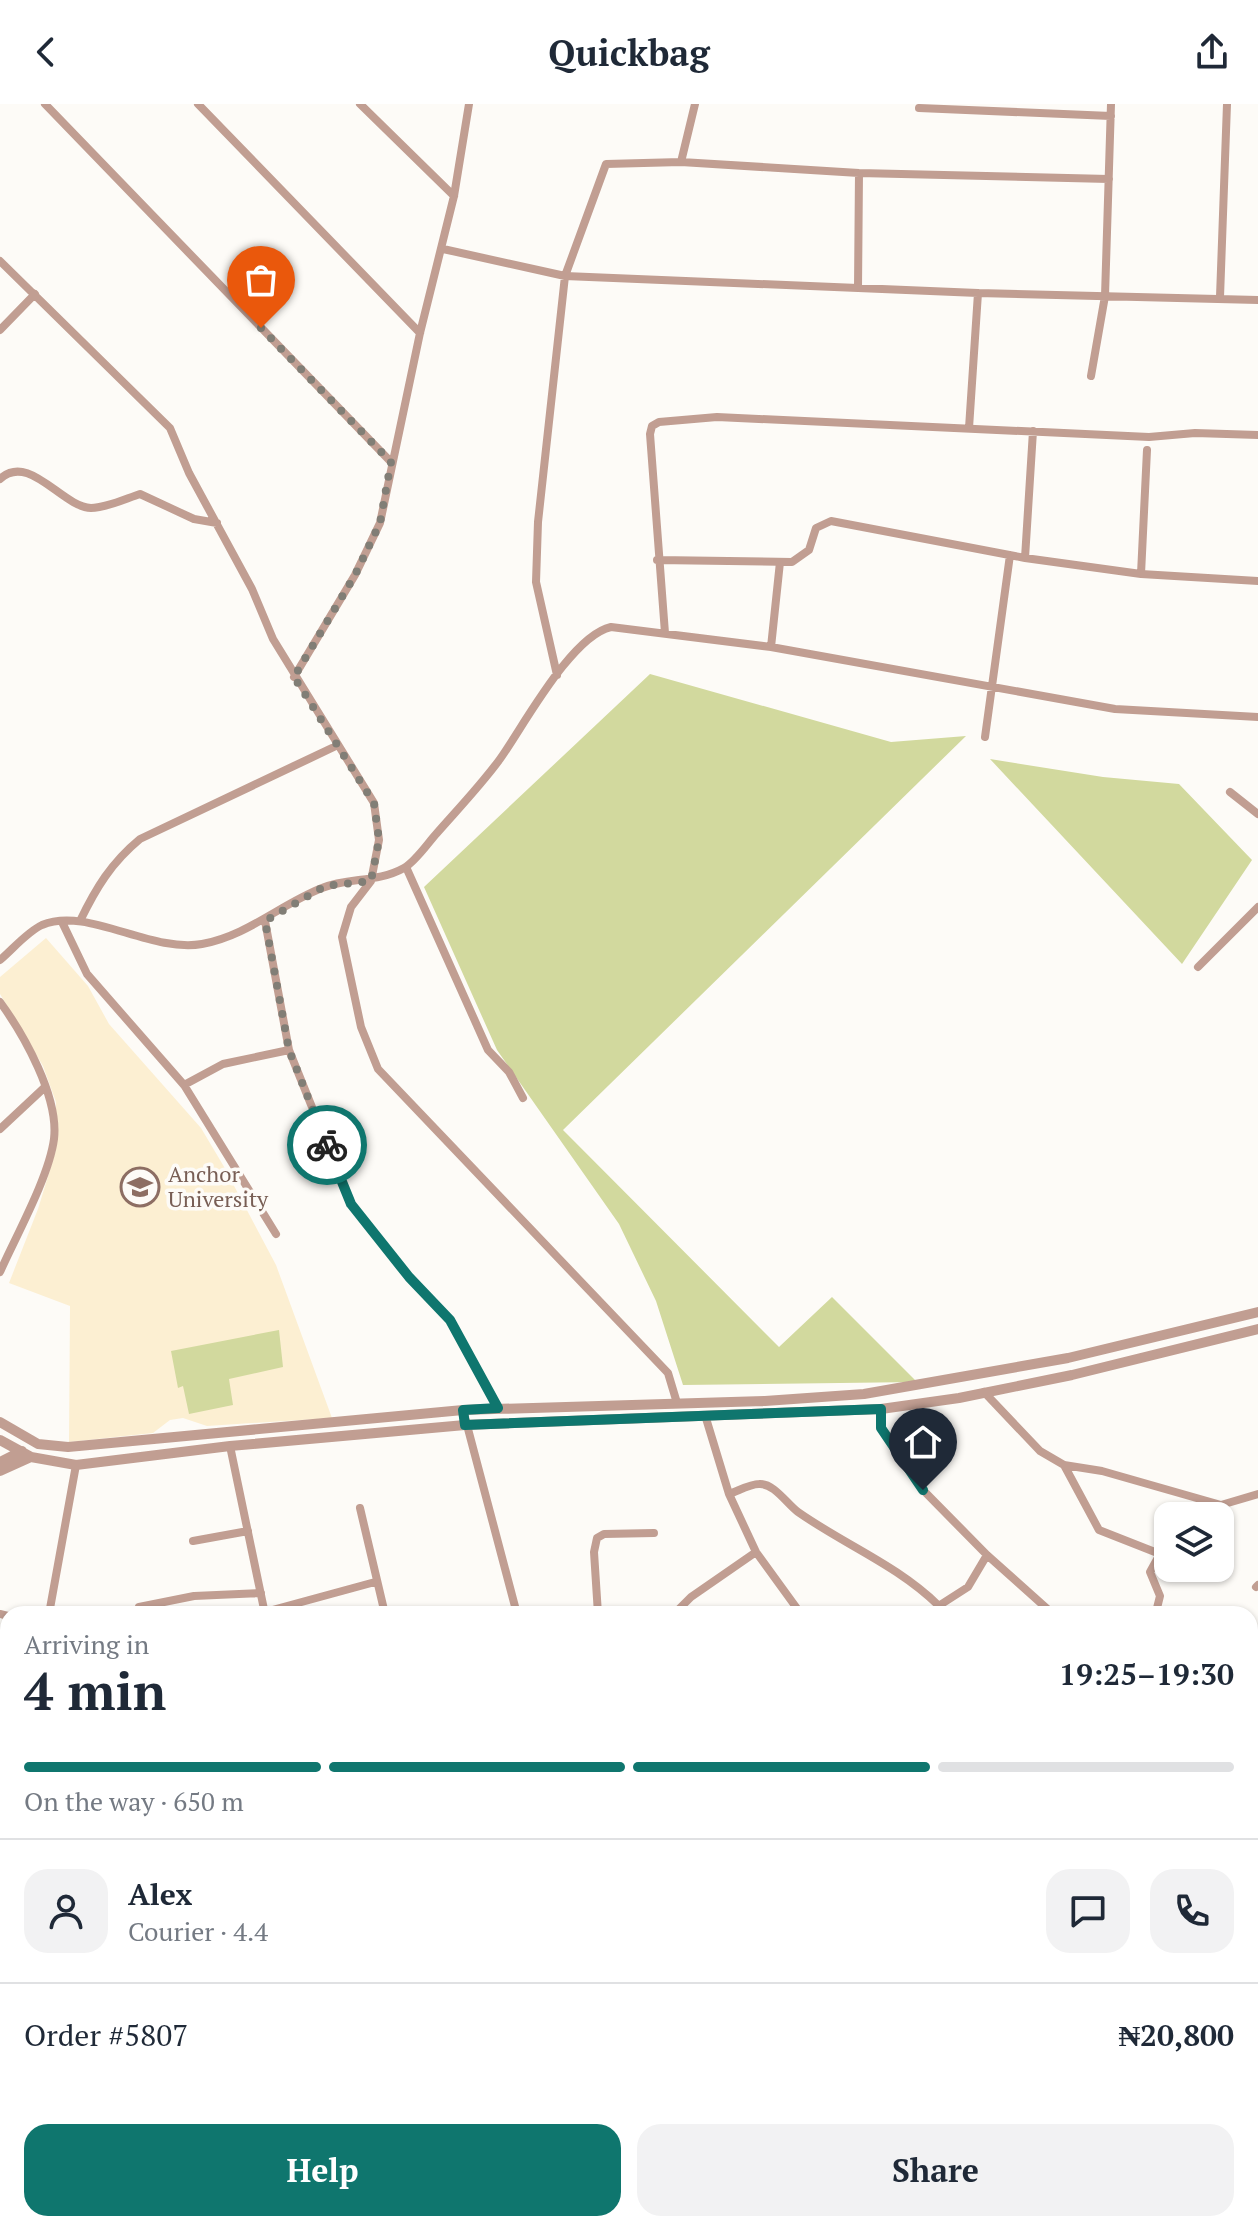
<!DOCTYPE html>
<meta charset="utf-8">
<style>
:root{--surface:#fff;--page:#f2f2f3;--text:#1f2937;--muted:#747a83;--line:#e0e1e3;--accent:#0f766e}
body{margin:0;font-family:"PT Serif",serif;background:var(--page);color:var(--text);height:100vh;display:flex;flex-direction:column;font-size:30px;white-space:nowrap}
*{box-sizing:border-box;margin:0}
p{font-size:26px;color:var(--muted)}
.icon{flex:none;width:44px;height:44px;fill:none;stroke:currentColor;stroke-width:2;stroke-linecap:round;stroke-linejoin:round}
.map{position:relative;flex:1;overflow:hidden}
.details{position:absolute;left:0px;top:1502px;width:1258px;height:626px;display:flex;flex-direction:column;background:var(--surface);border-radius:24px 24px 0 0;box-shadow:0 2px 6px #0004}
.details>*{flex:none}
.controls{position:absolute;left:1154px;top:1398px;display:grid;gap:16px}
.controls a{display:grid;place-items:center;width:80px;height:80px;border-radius:16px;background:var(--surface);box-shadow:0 2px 6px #0004;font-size:40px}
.pin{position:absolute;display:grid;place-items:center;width:68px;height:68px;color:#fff;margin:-82px -34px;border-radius:50% 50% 50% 0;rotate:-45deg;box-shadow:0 0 8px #0007}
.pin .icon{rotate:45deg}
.courier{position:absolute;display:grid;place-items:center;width:80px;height:80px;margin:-40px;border:6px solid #0f766e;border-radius:50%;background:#fff;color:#222;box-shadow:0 2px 10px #0007}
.headline em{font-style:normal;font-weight:600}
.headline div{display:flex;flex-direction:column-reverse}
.headline{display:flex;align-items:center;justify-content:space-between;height:136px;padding:0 24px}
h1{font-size:52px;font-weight:600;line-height:60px}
.bar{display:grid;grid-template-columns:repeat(4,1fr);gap:12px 8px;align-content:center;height:96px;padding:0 24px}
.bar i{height:10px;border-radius:6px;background:var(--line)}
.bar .current{background:var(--accent)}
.bar p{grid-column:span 4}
.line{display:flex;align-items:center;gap:20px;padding:0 24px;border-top:2px solid var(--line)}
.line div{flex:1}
.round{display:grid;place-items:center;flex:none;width:84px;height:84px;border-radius:24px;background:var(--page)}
.button{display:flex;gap:16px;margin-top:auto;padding:16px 24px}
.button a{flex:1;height:92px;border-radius:24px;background:var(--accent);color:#fff;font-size:32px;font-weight:600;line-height:92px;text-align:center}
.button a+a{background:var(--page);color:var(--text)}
header{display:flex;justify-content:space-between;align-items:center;height:104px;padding:0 24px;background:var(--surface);font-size:36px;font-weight:600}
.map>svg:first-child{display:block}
.built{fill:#fcefd2}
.green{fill:#d2d99e}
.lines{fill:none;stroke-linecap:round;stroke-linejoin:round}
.minor{stroke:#c19e92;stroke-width:8}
.tertiary{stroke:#c19e92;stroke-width:10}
.done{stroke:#817e76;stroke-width:8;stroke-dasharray:0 14.4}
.route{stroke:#0f766e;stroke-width:10}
.labels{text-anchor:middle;stroke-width:7;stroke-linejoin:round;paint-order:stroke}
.education-label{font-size:22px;fill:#785e54;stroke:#fdfbf7;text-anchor:start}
</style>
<header><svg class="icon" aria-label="back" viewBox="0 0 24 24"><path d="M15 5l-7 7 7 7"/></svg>Quickbag<svg class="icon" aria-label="share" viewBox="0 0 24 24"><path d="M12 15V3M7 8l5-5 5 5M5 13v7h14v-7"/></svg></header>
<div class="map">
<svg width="1258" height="2127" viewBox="0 0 1258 2127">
<rect width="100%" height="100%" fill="#fdfbf7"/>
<path class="built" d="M46,834L88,882L109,920L201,1024L223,1061L276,1161L332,1314L207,1322L183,1314L170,1316L153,1329L69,1338L70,1202L9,1179L38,1105L56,1046V998L43,962L0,890V873Z"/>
<path class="green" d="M650,570L891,638L966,632L563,1026L779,1243L832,1193L917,1278L683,1281L656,1197L619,1120L497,946L424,783Z
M990,655L1103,673L1179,680L1252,756L1182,860Z
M279,1226L283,1263L229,1275L233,1301L189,1310L183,1282L178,1284L171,1247Z"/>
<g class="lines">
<path class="minor" d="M45,0L391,358
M198,0L420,229
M360,0L454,92
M919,4L1111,12
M681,58L695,0
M443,145L565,172L978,189L1258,196
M0,157L170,324L189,369L252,485L273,535L374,699L379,736L371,777L351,803L342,833L361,923L378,965L668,1269L677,1299
M858,184L859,69
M1220,193L1227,0
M0,226L35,190
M1091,272L1105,192L1111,0
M969,324L978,189
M0,375C29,348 62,403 91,404C106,404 125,395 140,390L194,415L217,419
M1025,454L1033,327
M657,456L792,458L809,446L816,424L831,417L1025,454L1141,470L1258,477
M1141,470L1147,346
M665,529L650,330L652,322L659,318L717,313L1149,333L1195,329L1258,331
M771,543L780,458
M557,571L536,478L538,418L565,172L606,60L681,58L859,69L1109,75
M294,573L355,471L380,419L420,229L454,92L469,0
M985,633L1010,451
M1230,688L1258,710
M406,763L488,946L509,968L523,994
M80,817C96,784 111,759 140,735L336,642
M265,817L289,946L351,1100L409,1173L450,1216L498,1304
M62,818L87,870L184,981L276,1130
M0,856C13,845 27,828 42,821C87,802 150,849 202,840C247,832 281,800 322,784C349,773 377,779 404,764C416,757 427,740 437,729C458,705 481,681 500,655C523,623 571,532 611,523L771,543L1115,605L1258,613
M1198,863L1258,803
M0,898C24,931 59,993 54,1035C49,1073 16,1132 0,1168
M184,981L223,960L289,946
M0,1025L45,983
M984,1288L1040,1347L1064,1361L1102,1367L1221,1401L1258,1390
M881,1305V1324L923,1386L987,1451L1053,1510
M463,1306L517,1510
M705,1311L729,1390L756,1448L801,1510
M230,1342L265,1510
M1064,1361L1099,1426L1160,1450L1168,1447
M729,1390C738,1387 750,1380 759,1380C774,1379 787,1400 798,1408C845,1441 897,1461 938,1501
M360,1404L385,1510
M193,1437L248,1427
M1256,1483L1258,1481
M139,1503L194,1492L261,1489
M1157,1504L1160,1492L1150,1468L1160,1450
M265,1508L375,1478
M0,1510L8,1512
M49,1510L76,1361
M598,1510L594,1448L597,1434L604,1430L654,1429
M674,1510L691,1493L756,1448
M926,1510L968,1483L987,1451
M1250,1561L1258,1566
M0,1597L8,1596
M1250,1676L1258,1665
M0,1690L8,1679
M1250,1714L1258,1729
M0,1769L8,1767
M0,1888L8,1885
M1250,1958L1258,1954
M0,1999L8,1998
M0,2101L8,2102
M199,2120L200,2127
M310,2120L312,2127
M623,2120V2127
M1015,2120L1018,2127
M1212,2120L1213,2127
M351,2127L358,2120
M485,2127L487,2120"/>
<path class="tertiary" d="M0,1318L38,1340L68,1343L463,1306L765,1297L864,1290L1068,1254L1258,1208
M0,1336L31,1353L76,1361L230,1342L465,1321L881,1305L959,1294L1072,1271L1258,1225
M0,1358L22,1347
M0,1367L31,1353"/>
</g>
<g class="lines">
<path class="done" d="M261,224L391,358L380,419L355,471L294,573L374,699L379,736L371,777L325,782L265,817L289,946L327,1041"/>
<path class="route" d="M327,1041L351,1100L409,1173L450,1216L498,1304L463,1306L465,1321L881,1305V1324L923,1386"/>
</g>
<defs>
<symbol id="university-ring" viewBox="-11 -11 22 22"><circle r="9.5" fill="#fdfbf7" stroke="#8d6e63" stroke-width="1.5"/><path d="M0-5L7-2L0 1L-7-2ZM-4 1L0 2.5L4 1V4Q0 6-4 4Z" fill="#8d6e63"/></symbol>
</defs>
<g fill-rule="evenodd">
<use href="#university-ring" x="118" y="1061" width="44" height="44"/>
</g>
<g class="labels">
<g class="education-label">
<text x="168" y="1078">Anchor<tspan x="168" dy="25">University</tspan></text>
</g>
</g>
</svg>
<div class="controls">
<a><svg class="icon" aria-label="layers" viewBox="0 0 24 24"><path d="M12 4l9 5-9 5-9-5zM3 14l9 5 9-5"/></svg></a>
</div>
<div class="pin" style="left:261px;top:224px;background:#ea580c"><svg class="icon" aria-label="bag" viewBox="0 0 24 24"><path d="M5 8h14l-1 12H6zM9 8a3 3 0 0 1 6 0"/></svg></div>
<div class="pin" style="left:923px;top:1386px;background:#1f2937"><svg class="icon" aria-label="home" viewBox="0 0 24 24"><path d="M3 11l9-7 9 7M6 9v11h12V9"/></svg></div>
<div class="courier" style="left:327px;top:1041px"><svg class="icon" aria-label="bike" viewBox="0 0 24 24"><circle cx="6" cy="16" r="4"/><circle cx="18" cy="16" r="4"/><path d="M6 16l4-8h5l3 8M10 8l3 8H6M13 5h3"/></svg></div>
<section class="details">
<div class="headline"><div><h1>4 min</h1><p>Arriving in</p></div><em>19:25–19:30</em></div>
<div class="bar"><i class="current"></i><i class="current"></i><i class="current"></i><i></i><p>On the way · 650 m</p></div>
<div class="line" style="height:144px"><a class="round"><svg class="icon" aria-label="person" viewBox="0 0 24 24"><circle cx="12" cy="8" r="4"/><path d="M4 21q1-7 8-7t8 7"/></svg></a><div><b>Alex</b><p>Courier · 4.4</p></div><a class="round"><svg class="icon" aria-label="chat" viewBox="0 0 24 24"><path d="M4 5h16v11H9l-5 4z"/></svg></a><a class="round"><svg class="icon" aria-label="phone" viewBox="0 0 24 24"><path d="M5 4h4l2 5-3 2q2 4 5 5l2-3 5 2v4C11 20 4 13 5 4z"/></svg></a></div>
<div class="line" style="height:104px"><div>Order #5807</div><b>₦20,800</b></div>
<div class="button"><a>Help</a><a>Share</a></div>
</section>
</div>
